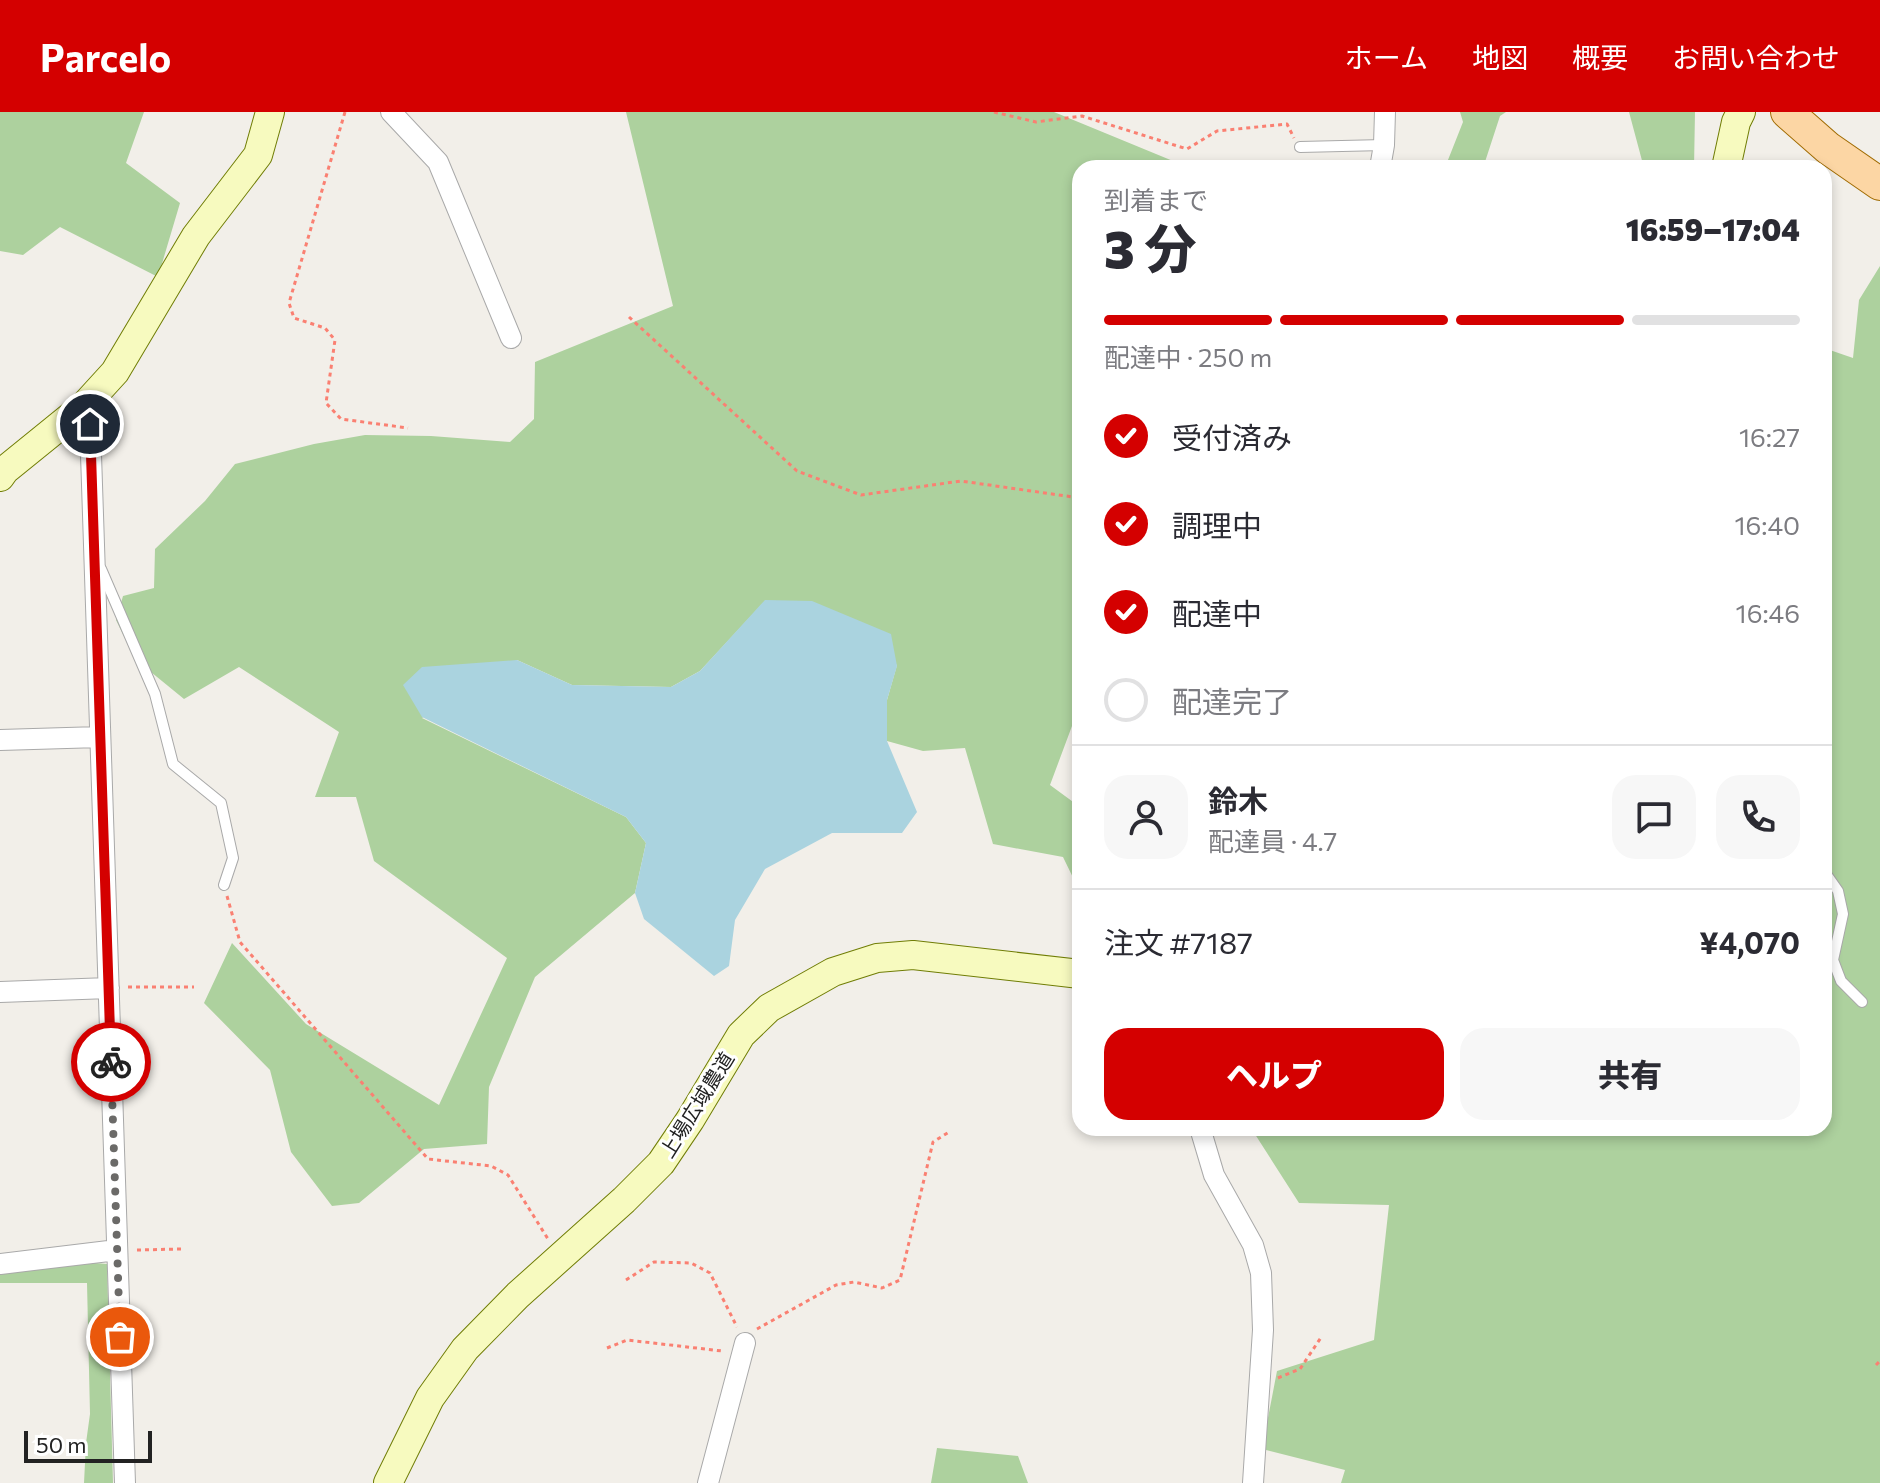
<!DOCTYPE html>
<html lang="ja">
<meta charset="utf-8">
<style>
:root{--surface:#fff;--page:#f7f7f7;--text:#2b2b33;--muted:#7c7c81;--line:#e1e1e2;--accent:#d40000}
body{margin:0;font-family:Commissioner,"Noto Sans JP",sans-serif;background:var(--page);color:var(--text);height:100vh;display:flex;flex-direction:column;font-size:30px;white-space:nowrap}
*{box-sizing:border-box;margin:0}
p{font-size:26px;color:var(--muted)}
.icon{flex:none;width:44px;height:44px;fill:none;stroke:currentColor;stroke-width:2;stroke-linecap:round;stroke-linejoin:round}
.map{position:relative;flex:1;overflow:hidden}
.side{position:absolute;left:1072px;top:48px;width:760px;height:976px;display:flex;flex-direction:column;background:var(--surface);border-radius:24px;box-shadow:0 4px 12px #0003}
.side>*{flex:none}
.scale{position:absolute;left:24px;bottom:20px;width:128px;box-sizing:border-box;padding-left:8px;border:4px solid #222;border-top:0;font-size:22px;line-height:28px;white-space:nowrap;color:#222;-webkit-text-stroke:6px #fff;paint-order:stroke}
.pin{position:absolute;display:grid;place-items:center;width:68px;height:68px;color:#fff;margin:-34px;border:4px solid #fff;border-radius:50%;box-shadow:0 2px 8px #0007}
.courier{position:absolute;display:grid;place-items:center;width:80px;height:80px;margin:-40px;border:6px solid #d40000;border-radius:50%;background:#fff;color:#222;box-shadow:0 2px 10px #0007}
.summary em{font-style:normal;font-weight:800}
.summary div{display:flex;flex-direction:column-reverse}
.summary{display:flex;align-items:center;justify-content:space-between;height:136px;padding:0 32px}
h1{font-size:52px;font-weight:800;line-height:60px}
.bar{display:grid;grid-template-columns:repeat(4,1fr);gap:12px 8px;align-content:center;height:96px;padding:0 32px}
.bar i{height:10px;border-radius:6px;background:var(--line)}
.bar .active{background:var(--accent)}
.bar p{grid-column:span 4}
.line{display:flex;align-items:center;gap:20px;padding:0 32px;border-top:2px solid var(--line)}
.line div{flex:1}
.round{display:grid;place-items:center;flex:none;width:84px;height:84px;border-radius:24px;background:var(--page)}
ol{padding:0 32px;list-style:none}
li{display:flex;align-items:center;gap:24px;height:88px}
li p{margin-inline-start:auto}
li .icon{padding:8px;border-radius:50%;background:var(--accent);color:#fff;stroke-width:4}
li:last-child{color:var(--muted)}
li i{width:44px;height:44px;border:4px solid var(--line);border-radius:50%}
.button{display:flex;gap:16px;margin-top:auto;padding:16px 32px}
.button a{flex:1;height:92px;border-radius:24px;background:var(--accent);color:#fff;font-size:32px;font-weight:800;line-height:92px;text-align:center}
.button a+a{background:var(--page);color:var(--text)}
header{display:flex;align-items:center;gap:48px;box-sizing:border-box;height:112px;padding:0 40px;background:var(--accent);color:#fff}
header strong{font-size:38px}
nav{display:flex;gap:44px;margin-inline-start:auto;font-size:28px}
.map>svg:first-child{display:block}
.forest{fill:#add19e}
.water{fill:#aad3df}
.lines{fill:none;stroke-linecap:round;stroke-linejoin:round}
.lane-casing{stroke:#a9a9a9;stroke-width:12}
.street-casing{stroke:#a9a9a9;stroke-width:22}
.secondary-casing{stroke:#707d05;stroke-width:30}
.primary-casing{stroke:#a06b00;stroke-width:34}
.path{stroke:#fa8072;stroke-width:3;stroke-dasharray:4 4;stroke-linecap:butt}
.lane{stroke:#fff;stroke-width:10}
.street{stroke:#fff;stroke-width:20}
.secondary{stroke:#f7fabf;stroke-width:28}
.primary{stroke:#fcd6a4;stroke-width:32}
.done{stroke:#6b6a68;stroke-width:8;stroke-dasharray:0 14.4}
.route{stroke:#d40000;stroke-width:10}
.labels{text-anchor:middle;stroke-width:6;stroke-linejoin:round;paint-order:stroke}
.street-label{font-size:20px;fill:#222;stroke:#fff}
</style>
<header>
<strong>Parcelo</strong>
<nav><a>ホーム</a><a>地図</a><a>概要</a><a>お問い合わせ</a></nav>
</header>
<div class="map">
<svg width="1880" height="1371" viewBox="0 0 1880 1371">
<rect width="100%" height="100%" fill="#f2efe9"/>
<path class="forest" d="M0,0H144L126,51L180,91L158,165L60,115L23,143L0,139Z
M626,0H1054L1190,56H1080V612L1072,614L1050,673L1080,695V780L1063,745L993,732L965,636L923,639L887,629V588L897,553L765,489L700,559L671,575L572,573L517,548L422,606L626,705L646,731L635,781L535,865L489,975L487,1032L424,1037L359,1091L332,1094L291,1040L270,958L204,891L232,831L306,912L439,993L507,846L374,749L356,685H315L339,620L239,555L184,587L135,547L116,508L123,484L154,476L155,437L205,389L235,352L314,332L365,323L431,324L510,330L534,307L535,250L673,194Z
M1460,0H1506L1500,4L1483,56H1434L1446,53L1463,10Z
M1629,0H1695L1694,56H1644Z
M1880,154V1371H1341L1345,1358L1262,1337L1277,1259L1374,1228L1389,1093L1299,1091L1251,1016H1824V236L1853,246L1859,188Z
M0,1143L107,1152L113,1371H84L86,1331L90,1302L87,1171H0Z
M937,1336L1018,1344L1028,1371H931Z"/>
<path class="water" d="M765,488L812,489L891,522L897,554L887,588V629L917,700L902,721H832L765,757L735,808L729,854L714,864L644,807L635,781L646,731L626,705L422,605L403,573L422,555L517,548L572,573L671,575L700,559Z"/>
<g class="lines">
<defs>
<path id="lane" d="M1300,35L1384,33
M101,457L155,582L173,652L221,691L233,746L224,773
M1824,759L1838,779L1843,802L1833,848L1841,869L1862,890"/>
<path id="street" d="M391,0L438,50L511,226
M1380,56L1384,33L1385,0
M84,294L90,312L125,1371
M0,628L100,625
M0,880L109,876
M1200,1016L1214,1063L1253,1133L1261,1161L1263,1218L1253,1371
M0,1152L117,1138
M708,1371L745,1231"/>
<path id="secondary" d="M1726,56L1736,10L1741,0
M0,365L5,358L84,294L115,260L196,124L258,43L270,0
M388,1371L430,1286L465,1237L518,1183L624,1088L661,1051L690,1008L741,923L769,896L833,860L877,846L913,843L1080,862"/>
<path id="primary" d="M1787,0L1828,36L1880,72"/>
</defs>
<use href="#lane" class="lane-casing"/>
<use href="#street" class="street-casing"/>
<use href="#secondary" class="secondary-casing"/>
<use href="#primary" class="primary-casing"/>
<path class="path" d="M345,0L289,191L294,206L325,216L335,228L326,291L341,307L408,316
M994,0L1036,10L1082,4L1187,37L1217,19L1287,12L1294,26
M629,205L797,359L861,383L961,369L1080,386
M227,784L240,830L428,1047L491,1054L508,1063L548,1127
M128,875H194
M137,1138L181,1137
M626,1168L654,1150L691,1151L710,1161L737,1215
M757,1217L836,1173L854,1170L882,1176L900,1168L933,1030L949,1020
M607,1236L627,1228L722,1239
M1876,1253L1880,1249
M1278,1266L1300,1257L1322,1224"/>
<use href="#lane" class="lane"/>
<use href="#street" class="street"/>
<use href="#secondary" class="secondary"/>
<use href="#primary" class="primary"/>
</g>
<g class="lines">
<path class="done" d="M111,950L120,1225"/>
<path class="route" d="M90,312L111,950"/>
</g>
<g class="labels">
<g class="street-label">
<text transform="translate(697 993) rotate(-58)" y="7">上場広域農道</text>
</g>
</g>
</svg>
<div class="scale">50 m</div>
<div class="pin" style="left:120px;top:1225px;background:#ea580c"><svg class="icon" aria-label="bag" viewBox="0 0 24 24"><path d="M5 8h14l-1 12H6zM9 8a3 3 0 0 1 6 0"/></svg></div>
<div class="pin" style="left:90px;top:312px;background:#1f2937"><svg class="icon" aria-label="home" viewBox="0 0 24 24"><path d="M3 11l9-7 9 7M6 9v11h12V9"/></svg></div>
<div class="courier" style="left:111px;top:950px"><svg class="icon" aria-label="bike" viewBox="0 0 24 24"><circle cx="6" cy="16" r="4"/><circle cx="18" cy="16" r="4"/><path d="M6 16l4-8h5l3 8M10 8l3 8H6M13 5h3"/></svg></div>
<section class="side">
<div class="summary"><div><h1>3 分</h1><p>到着まで</p></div><em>16:59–17:04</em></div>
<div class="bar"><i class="active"></i><i class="active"></i><i class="active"></i><i></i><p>配達中 · 250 m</p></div>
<ol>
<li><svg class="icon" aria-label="check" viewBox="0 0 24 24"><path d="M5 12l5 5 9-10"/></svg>受付済み<p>16:27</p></li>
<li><svg class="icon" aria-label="check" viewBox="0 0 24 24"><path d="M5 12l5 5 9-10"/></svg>調理中<p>16:40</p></li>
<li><svg class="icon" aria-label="check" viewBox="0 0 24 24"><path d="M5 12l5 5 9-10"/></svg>配達中<p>16:46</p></li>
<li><i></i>配達完了</li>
</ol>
<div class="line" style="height:144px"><a class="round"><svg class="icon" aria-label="person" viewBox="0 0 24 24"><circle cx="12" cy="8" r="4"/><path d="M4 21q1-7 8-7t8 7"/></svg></a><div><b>鈴木</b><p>配達員 · 4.7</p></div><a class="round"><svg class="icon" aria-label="chat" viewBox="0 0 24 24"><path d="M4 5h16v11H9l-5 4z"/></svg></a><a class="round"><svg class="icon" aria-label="phone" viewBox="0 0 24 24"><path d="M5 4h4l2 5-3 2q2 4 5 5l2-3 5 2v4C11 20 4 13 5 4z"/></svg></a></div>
<div class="line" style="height:104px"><div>注文 #7187</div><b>¥4,070</b></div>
<div class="button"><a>ヘルプ</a><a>共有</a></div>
</section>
</div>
